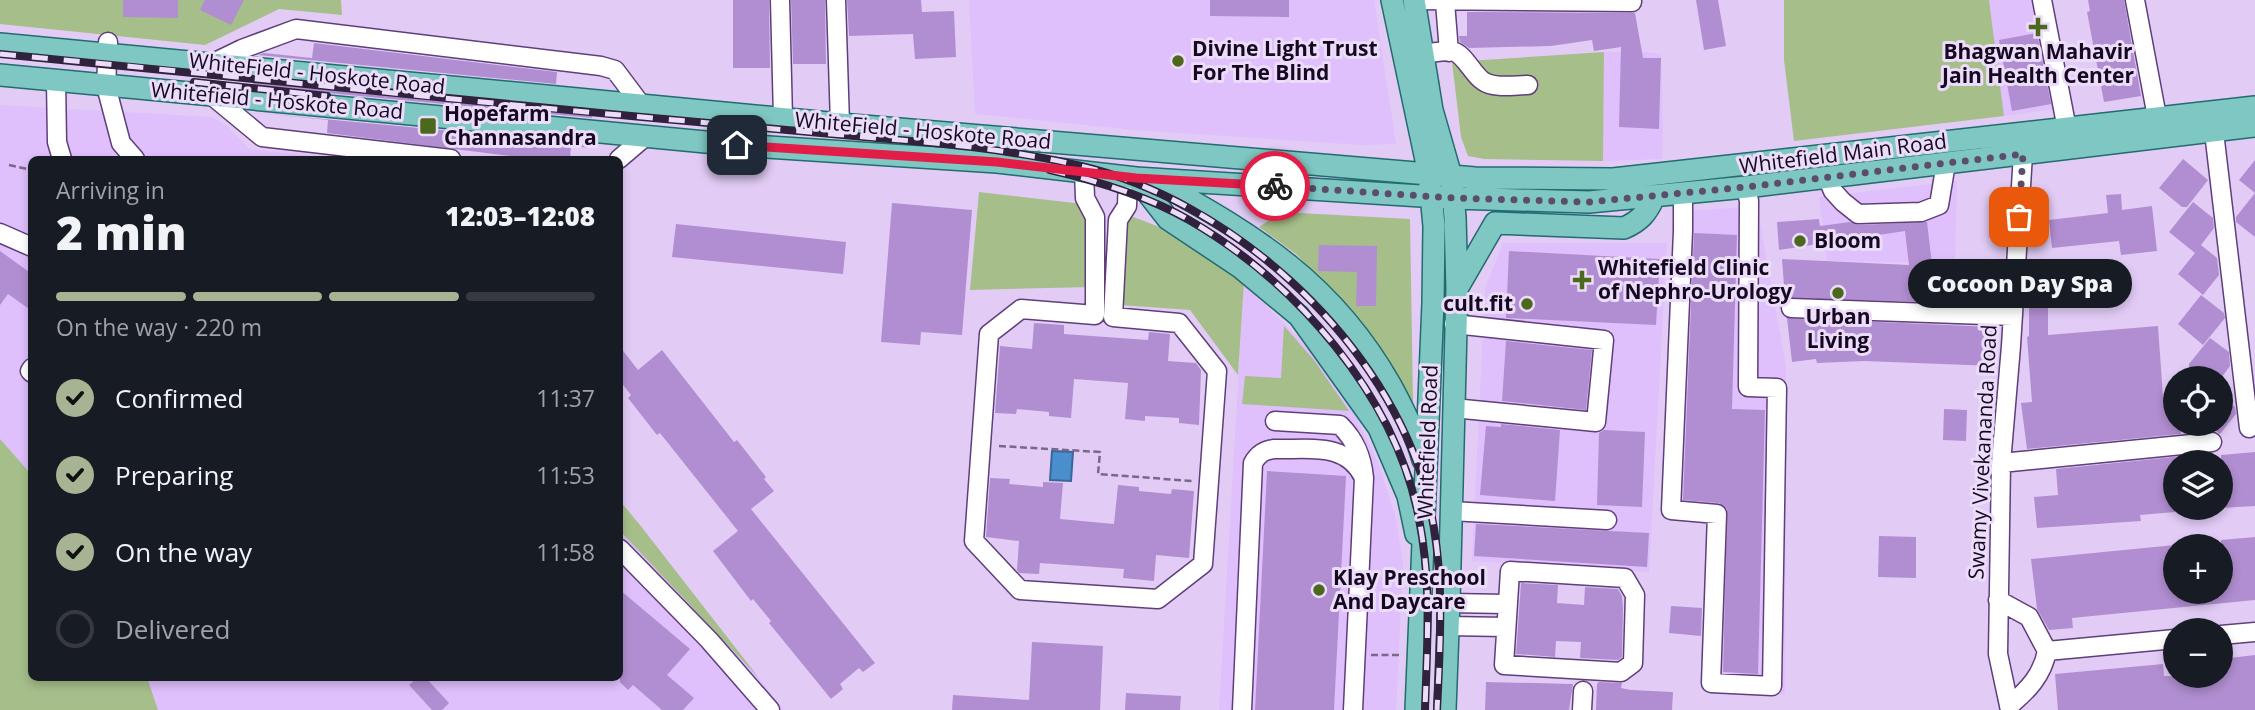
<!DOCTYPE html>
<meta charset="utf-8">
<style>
:root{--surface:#171b24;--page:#20242c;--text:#f1f3f6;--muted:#9ea1a6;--line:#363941;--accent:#a6b494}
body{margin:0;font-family:"Open Sans",sans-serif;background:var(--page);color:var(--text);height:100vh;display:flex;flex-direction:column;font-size:26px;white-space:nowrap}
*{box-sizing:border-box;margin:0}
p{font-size:23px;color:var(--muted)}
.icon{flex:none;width:38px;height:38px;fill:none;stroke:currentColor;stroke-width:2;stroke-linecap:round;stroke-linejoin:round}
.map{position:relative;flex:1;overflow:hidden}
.panel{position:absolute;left:28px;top:156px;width:595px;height:525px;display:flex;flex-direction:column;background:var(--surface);border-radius:10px;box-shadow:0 4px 10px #0003}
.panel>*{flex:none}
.controls{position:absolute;left:2163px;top:366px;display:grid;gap:14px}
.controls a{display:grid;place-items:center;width:70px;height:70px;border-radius:50%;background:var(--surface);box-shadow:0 4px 10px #0003;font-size:35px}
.pin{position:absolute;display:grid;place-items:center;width:60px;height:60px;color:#fff;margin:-30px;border-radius:14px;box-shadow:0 4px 10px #0006}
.courier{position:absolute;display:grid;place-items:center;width:70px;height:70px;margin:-35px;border:5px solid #e11d48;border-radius:50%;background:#fff;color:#222;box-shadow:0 2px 9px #0007}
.bubble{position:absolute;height:49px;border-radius:24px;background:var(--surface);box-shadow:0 4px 10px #0003;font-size:23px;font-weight:800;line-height:49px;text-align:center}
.summary em{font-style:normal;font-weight:800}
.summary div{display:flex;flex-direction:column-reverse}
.summary{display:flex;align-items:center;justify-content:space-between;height:119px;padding:0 28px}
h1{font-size:46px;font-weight:800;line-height:52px}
.bar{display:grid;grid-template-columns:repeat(4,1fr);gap:10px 7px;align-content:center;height:84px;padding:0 28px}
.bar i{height:9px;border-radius:5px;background:var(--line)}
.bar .active{background:var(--accent)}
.bar p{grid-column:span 4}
ol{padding:0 28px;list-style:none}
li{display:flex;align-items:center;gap:21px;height:77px}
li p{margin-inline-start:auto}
li .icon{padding:7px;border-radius:50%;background:var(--accent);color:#111;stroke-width:4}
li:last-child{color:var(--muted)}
li i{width:38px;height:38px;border:4px solid var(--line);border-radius:50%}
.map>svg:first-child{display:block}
.built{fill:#dfbffc}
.green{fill:#a6be8a}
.water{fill:#498ecd;stroke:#3a6699;stroke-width:2}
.building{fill:#b18ed1}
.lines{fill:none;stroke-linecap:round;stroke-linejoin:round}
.minor-casing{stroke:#5f3e7a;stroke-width:21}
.major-casing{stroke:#226b6f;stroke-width:24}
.path{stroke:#7a6889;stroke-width:2.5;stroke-dasharray:7 3.5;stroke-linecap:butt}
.minor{stroke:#fff;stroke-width:18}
.major{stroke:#7ec7c2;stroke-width:21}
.rail-casing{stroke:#30213c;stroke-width:8}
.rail{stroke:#ebddf9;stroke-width:5;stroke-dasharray:16;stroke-linecap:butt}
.done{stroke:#5d4d6c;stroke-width:7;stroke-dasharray:0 12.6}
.route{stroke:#e11d48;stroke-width:9}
.poi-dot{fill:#4b681c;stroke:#ebddf9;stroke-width:2.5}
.labels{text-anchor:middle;stroke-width:6;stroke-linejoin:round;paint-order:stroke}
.poi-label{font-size:21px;font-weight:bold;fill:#160821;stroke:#ebddf9;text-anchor:start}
.street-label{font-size:21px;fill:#160821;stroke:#ebddf9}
</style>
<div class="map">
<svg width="2255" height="710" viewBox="0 0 2255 710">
<rect width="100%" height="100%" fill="#e2ccf6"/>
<path class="built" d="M969,0H1374L1396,144L1362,145L1135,130L975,114Z
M1989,0H2050L2069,107L2004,116Z
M1604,52H1647L1661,54L1663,130L1662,159L1603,161Z
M0,105L212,117L227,126L249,149L321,157L324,159H32L31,474L0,439Z
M1957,181L1955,263L1827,261L1819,197Z
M1757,206L1786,367L1785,694L1705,692L1710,522L1663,519L1678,212Z
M1503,243H1667L1649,572L1472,561L1485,288Z
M1244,282L1322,363L1352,408L1379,465L1396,519L1403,563L1396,710H1219Z
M620,501L784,710H158L147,677H620Z"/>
<path class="green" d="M0,0H341L342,15L279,9L205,45L0,24Z
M1784,0H1989L2004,116L1794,141L1784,60Z
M1604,52L1603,161L1484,159L1468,156L1461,137L1452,62Z
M979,192L1083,204L1093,227L1091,287L970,290Z
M1281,212L1410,219L1413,402L1406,400L1338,297L1296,254L1259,227Z
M1128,215L1157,226L1244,282L1238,375L1190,310L1121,305Z
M1284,326L1314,360L1349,411L1242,404L1245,376L1281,378Z
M0,439L31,474L32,677H147L158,710H0Z
M620,501L640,525L759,678L620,531Z"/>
<path class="water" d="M1052,451L1073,452L1071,481L1050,480Z"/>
<path class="building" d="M123,0H178V18L123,17Z
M205,0H244L231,25L200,10Z
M733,0H769L770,68H733Z
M791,0H825L826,64H793Z
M847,0H921L922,12L954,11L956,57L915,59L913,34L849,36Z
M1210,0H1289V17L1210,16Z
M1696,0H1718L1726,46L1704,50Z
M2088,0H2124L2141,96L2104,102L2087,12L2090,11Z
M1467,12L1635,13L1643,58H1661L1659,129L1619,127L1621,47L1594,51L1592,40L1551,46L1469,48L1460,42L1459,36H1467Z
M2037,33L2051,104L2012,111L1999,40Z
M314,43L557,72L556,84L258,55L264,53L312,58Z
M253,81L593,114L592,118L253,86Z
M250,112L590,144L589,148L571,146L570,159H534L327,133L328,120Z
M2183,159L2208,180L2187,207H2182L2159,188Z
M2255,160V237L2236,222V217L2255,193L2239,180Z
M2121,194L2122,210L2152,206L2157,251L2121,255L2119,241L2052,248L2049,220L2108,213L2106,195Z
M2193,202L2213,218L2214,228L2201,245L2217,258L2219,275L2203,295L2178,274L2195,253L2169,232Z
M892,203L972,210L962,335L921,332L920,345L881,342Z
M1819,219L1820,226L1850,222L1858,225L1927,222L1932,264L1995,266L1994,304L1785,298L1782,259L1909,265L1905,231L1779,250L1777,222Z
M676,224L846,242L843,274L672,257Z
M1694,233L1737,235L1732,409L1765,410L1758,674L1723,672L1727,509L1719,503L1683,500Z
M1319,245L1377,246L1376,306H1356L1357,272L1318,271Z
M0,251L32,274V311L8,294L0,305Z
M1509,251L1660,259L1656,325L1506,318Z
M2047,270L2051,294L2038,296L2034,271Z
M2201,295L2224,313L2225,318L2203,345L2178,324Z
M2029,307H2048V335L2158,326L2163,397L2175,393V424H2180L2181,434L2027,449L2021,403L2032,402L2027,337L2029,336Z
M1787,318L1993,327V366L1864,361L1817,363L1816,359L1792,362Z
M1034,323L1064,325V334L1148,340L1149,332L1170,334L1168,361L1196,363L1201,370L1199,425L1179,423V418L1145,416V421L1125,419L1128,383L1074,379L1071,418L1049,416V412L1017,409L1016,414L995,413L1000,346L1032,349Z
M2210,338L2229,352L2230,366L2221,378H2200L2189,369V364Z
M1506,341L1592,350L1586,410L1502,401Z
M620,347L638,370L662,350L734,442L737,440L766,477L764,479L774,491L751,509L875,663L863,672L859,668L840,684L843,689L831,699L769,623L771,621L753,599L751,601L713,551L738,531L660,433L657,435L628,398L631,395L620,381Z
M2221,396L2235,407L2236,414L2220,434L2216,431H2205L2195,424H2221Z
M1944,409L1967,410L1966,441L1943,440Z
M1501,424L1560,430L1555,501L1480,495L1486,426L1501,427Z
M1604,430L1645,432L1642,507L1597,505L1599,433Z
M2255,452V506L2221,508V455Z
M2183,456L2184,462H2175V512L2140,515L2141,521L2037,528L2034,497L2058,495L2056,469Z
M1267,471L1346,476L1334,710H1255Z
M990,478L1010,479L1009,484L1043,487V482L1063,483L1060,519L1114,524L1118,485L1139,487V491L1171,494L1172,489L1194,491L1189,558L1156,555L1154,581L1123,578L1124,569L1040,563L1039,574L1019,573L1017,570L1019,541L986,537Z
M1476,524L1649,533L1647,567L1474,556Z
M1879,536L1916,537V578L1878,577Z
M2255,537V600L2072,618L2073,628L2049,630L2037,609L2031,559L2175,545V592H2221V540Z
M1521,583L1558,585L1557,603L1584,605L1585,587L1618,589L1622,596L1623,608L1622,657L1618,660L1580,658L1581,642L1556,641L1555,657L1516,654Z
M620,590L690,649L667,675L694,698L683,710H662L633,685L628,690L620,682Z
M1671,606L1702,608L1701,636L1669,633Z
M1032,642L1103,646L1100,710H952L953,695L1029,700Z
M2255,655V710H2058L2055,674L2163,664L2164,676H2221V659Z
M418,677H425L449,703L442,710H432L409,685Z
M1486,682L1573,684L1569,710H1485Z
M1599,682L1622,683L1621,688L1631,690L1673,692L1672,710H1596L1597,684Z
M1126,693L1181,696L1180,710H1125Z"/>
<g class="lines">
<defs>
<path id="minor" d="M780,0L783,118
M836,0L840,124
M1415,0L1632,2
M2042,0L2067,129
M2135,0L2157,117
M1445,2L1449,52
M108,42L106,86L121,143L135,159
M1423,53C1432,53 1442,51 1451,51C1464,52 1472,74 1483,81C1494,89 1515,85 1528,85
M211,64L242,49L296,29L601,66L615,70L642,106
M56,81L57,142L62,159
M210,94L262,137L451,159
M2214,132L2249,428
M619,159L646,136
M1084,171L1085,198L1095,217V315L1021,309L989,334L974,541L1020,590L1158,599L1203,564L1217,371L1179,323L1113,317L1118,220L1127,206L1128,176
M1827,177L1833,191L1843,202L1858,214L1921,212L1939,205L1946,163
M1683,193V231L1671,510L1717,514L1711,683L1772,686L1777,388L1748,387L1749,201L1746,187
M0,233L32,247
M1791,308L2013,316
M32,368L30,371L32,373
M1453,408L1596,422L1604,340L1454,324
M1275,421L1340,425C1355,440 1362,456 1364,478L1353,710
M2001,463L2212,442
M1451,511L1607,520
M620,549L709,640L770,710
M1510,571L1625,578L1635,595L1633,663L1621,672L1504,665Z
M1998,600L2029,617L2047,651C2042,676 2028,690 2009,706
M1449,603L1506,604
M1448,626L1505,627
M2221,635L2255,632
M2047,651L2175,639
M1242,710L1253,463C1258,454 1264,450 1274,449C1308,450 1347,441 1364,478
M1582,710L1583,691
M2010,710L1998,654L2001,463L2011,346L2023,154"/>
<path id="major" d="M1392,0L1429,174L1434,226L1433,303L1416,710
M1414,0L1432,110L1451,176L1455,217L1457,289L1449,603L1445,710
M0,44L840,124L1475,178L1613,179L2255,107
M0,75L737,145L997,162L1136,178L1453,198L1589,202L1746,187L2255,126
M1136,178L1168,219L1240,267L1299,316L1379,428L1408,496L1416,534
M1156,181C1256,236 1333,283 1391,386C1404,410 1416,434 1423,460
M1458,287L1495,223L1624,228C1640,221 1647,213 1654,197"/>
</defs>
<use href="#minor" class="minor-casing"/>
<use href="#major" class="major-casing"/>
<path class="path" d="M9,165L32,170
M999,446L1100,452L1098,474L1192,481
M1371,655H1399"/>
<use href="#minor" class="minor"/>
<use href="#major" class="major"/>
<defs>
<path id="rail" d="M0,54C210,73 420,97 631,116C709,123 787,130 865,137C938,143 1010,149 1081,166C1228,200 1375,331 1422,477C1446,554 1441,630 1437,710
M194,82L327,96
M1050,170C1098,181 1147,196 1189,220C1296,282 1396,396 1419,519C1432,584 1427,645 1425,710"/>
</defs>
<use href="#rail" class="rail-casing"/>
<use href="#rail" class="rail"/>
</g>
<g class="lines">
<path class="done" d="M1275,186L1453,198L1589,202L1746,187L2023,154L2019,217"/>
<path class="route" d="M737,145L997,162L1136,178L1275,186"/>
</g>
<g class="poi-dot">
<path d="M2034.5 16.5h7v7h7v7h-7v7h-7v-7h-7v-7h7z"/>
<circle cx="1178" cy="61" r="7"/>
<rect x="419" y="117" width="18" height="18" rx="3.5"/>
<circle cx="1800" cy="241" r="7"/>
<path d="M1578.5 269.5h7v7h7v7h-7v7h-7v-7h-7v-7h7z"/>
<circle cx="1838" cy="293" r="7"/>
<circle cx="1527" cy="304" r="7"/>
<circle cx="1319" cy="590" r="7"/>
</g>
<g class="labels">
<g class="poi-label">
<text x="1192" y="56">Divine Light Trust<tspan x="1192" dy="24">For The Blind</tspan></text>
<text x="2038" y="59" text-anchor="middle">Bhagwan Mahavir<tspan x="2038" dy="24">Jain Health Center</tspan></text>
<text x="444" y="121">Hopefarm<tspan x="444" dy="24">Channasandra</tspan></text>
<text x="1814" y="248">Bloom</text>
<text x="1598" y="275">Whitefield Clinic<tspan x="1598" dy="24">of Nephro-Urology</tspan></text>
<text x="1513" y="311" text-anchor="end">cult.fit</text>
<text x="1838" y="324" text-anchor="middle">Urban<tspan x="1838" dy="24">Living</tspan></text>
<text x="1333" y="585">Klay Preschool<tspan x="1333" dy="24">And Daycare</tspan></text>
</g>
<g class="street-label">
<text transform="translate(317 74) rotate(6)" y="7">WhiteField - Hoskote Road</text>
<text transform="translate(277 101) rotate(5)" y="7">Whitefield - Hoskote Road</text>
<text transform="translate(923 131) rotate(5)" y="7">WhiteField - Hoskote Road</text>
<text transform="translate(1843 154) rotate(-7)" y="7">Whitefield Main Road</text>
<text transform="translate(1428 442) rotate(-88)" y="7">Whitefield Road</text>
<text transform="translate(1983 452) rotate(-87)" y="7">Swamy Vivekananda Road</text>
</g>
</g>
</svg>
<div class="controls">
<a><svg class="icon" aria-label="locate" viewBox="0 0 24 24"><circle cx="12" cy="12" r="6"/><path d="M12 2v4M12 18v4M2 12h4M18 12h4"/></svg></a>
<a><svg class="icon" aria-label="layers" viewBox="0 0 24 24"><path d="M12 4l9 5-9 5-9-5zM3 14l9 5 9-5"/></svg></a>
<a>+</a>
<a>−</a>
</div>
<div class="pin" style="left:2019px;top:217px;background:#ea580c"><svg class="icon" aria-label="bag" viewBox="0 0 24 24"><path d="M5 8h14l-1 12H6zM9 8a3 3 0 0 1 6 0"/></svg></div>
<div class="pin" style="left:737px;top:145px;background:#1f2937"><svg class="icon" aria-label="home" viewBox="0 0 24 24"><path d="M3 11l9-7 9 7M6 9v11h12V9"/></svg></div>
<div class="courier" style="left:1275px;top:186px"><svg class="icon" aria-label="bike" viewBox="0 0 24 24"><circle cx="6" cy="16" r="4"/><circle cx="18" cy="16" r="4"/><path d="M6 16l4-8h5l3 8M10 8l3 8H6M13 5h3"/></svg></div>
<div class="bubble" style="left:1908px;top:259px;width:224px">Cocoon Day Spa</div>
<section class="panel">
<div class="summary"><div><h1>2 min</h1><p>Arriving in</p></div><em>12:03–12:08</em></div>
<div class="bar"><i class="active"></i><i class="active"></i><i class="active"></i><i></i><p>On the way · 220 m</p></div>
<ol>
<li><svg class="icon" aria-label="check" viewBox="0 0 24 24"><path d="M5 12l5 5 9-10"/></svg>Confirmed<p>11:37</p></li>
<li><svg class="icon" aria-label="check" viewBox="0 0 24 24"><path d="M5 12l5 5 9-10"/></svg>Preparing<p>11:53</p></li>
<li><svg class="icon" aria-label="check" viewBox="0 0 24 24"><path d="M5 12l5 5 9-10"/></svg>On the way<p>11:58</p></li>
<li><i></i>Delivered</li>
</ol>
</section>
</div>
